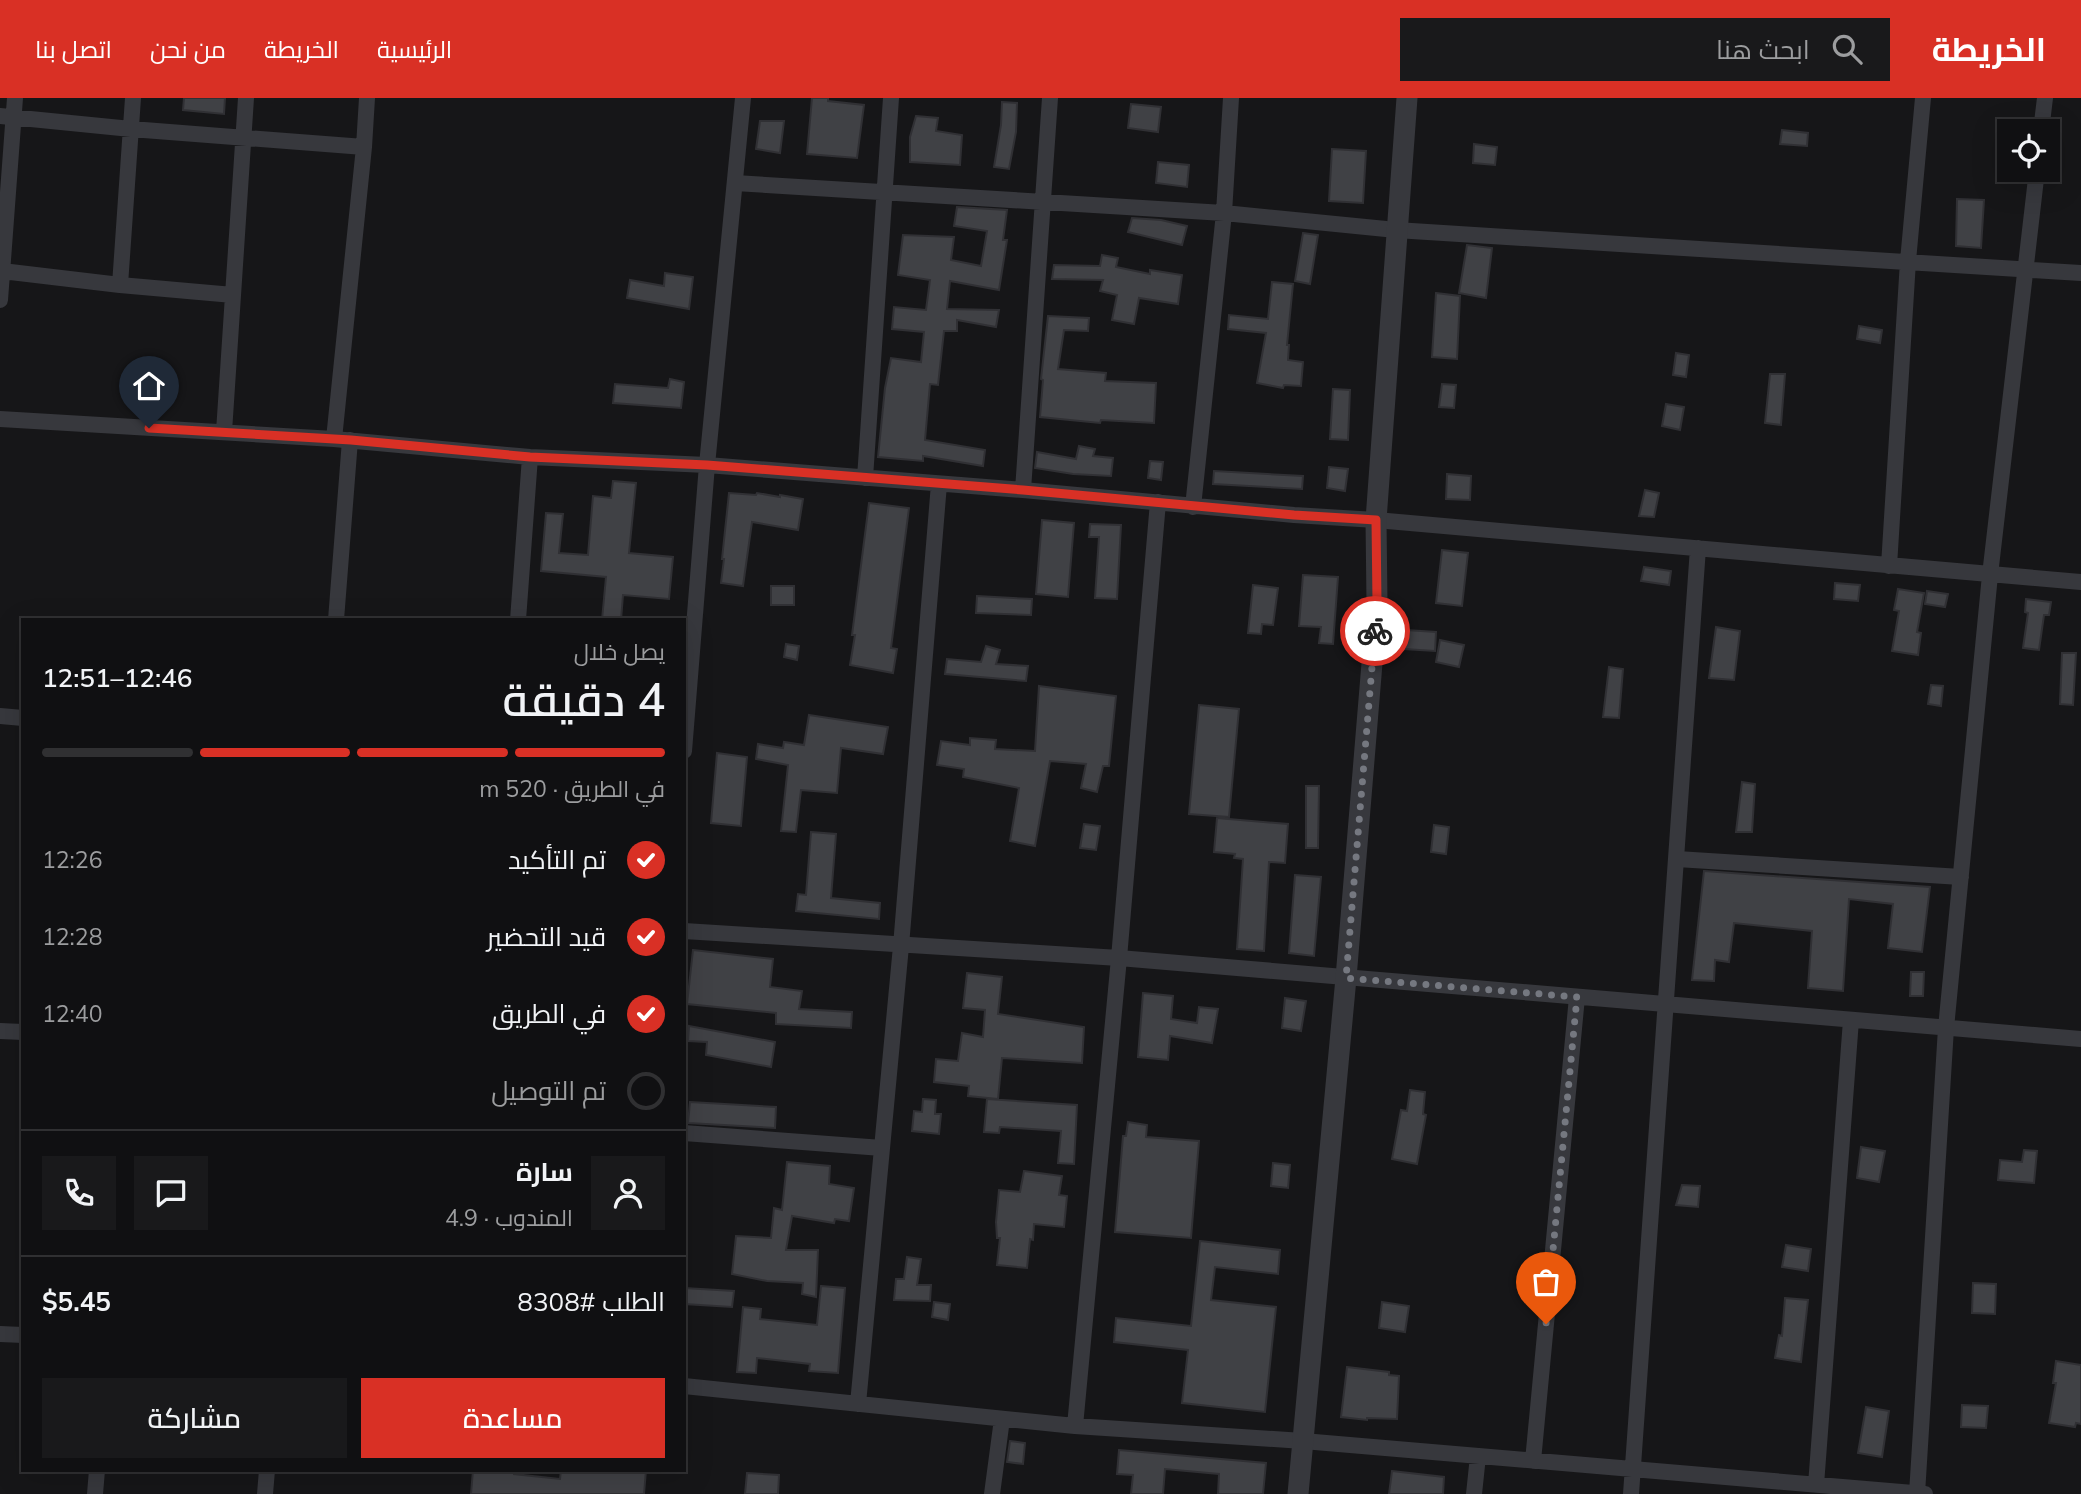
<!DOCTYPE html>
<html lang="ar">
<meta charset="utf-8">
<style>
:root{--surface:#101012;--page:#19191b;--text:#f1f3f6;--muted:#9c9d9f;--line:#303032;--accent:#d93025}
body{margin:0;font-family:Mulish,Cairo,sans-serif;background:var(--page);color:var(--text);direction:rtl;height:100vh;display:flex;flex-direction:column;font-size:26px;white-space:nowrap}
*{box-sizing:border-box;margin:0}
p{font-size:23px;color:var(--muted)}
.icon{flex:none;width:38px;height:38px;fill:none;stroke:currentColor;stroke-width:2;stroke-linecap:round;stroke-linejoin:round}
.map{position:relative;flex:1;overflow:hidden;direction:ltr}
.details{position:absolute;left:21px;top:520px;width:665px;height:854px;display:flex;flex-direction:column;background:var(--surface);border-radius:0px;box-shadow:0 7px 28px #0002,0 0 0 2px var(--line);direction:rtl}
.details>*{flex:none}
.buttons{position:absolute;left:1997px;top:21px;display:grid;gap:14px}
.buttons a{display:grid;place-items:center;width:63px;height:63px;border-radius:0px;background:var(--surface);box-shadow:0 7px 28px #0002,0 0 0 2px var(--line);font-size:35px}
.pin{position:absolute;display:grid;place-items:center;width:60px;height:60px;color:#fff;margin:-72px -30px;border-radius:50% 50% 50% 0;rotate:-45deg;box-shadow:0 0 7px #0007}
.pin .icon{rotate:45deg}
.courier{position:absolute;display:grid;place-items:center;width:70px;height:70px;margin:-35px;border:5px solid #d93025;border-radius:50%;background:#fff;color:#222;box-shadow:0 2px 9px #0007}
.summary em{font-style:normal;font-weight:600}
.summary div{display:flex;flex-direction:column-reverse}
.summary{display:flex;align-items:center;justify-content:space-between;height:119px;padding:0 21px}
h1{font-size:46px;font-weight:600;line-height:52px}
.bar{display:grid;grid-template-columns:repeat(4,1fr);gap:10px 7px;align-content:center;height:84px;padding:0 21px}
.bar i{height:9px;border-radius:5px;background:var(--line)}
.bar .on{background:var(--accent)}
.bar p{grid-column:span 4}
.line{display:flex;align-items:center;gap:18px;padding:0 21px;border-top:2px solid var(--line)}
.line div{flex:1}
.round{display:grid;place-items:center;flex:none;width:74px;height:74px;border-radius:0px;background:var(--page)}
ol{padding:0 21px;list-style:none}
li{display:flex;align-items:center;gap:21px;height:77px}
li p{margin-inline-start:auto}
li .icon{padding:7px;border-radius:50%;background:var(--accent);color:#fff;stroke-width:4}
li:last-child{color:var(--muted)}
li i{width:38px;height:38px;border:4px solid var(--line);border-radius:50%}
.button{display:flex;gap:14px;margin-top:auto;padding:14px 21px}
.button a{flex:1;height:80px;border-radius:0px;background:var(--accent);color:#fff;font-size:28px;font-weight:600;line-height:80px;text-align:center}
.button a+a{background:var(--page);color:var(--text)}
header{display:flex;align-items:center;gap:42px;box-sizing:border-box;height:98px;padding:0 35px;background:var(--accent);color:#fff}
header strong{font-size:33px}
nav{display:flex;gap:38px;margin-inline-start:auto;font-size:24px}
.search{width:490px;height:63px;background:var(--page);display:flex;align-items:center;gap:18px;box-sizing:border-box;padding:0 24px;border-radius:0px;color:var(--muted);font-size:26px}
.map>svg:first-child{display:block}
.building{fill:#404145;stroke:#303034;stroke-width:2}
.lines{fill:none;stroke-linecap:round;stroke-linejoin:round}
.minor{stroke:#37383d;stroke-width:16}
.tertiary{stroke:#37383d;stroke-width:21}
.done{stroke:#757880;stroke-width:7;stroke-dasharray:0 12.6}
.route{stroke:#d93025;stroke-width:9}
</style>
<header>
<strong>الخريطة</strong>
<div class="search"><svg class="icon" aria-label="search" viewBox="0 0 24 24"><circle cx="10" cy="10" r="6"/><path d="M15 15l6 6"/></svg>ابحث هنا</div>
<nav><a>الرئيسية</a><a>الخريطة</a><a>من نحن</a><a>اتصل بنا</a></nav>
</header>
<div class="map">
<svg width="2081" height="1396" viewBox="0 0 2081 1396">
<rect width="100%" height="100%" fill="#161618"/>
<path class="building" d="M184,0H225L224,16L183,12Z
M812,0H828V3L864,7L857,60L807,56Z
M1002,4L1017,5L1016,34L1009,71L994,69L1001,27Z
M1131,6L1161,9L1158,34L1128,30Z
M916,18L938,20L936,33L962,37L960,67L910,64V39Z
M760,23H784L780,55L756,51Z
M1782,32L1808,35L1807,48L1780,46Z
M1474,46L1497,49L1495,67L1473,65Z
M1332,51L1366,53L1363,105L1329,103Z
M1158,64L1189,67L1187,89L1156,85Z
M1957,101L1984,102L1981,150L1956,148Z
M957,109L1007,112L1003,142H1007L999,192L950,183L947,211L999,212L996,229L957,222V233H944L938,287L930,286L925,342L985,352L983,368L923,358V363L878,359L885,290L891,260L921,264L924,234L892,231L894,209L926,212L930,182L898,177L903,137L954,139L951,162L981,168L987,133L954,128Z
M1132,120L1161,122L1187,128L1182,147L1128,134Z
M1303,135L1318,137L1310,186L1295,183Z
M1467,147L1492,150L1486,200L1459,195Z
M1102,157L1118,160L1116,169L1150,176V172L1182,177L1178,206L1139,200L1134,226L1112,222L1117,197L1100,193L1103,182L1052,181L1054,167L1100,168Z
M665,175L693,179L689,211L627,200L630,182L664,188Z
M1272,184L1293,186L1287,247H1289L1288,262L1303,264L1301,288L1284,287L1283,290L1257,285L1266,235L1228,231L1229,217L1268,221Z
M1436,195L1460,198L1457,261L1432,259Z
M1048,218L1089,220L1088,233L1064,232L1058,271L1106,275L1105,283L1156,285L1154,325L1101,322L1100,325L1040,319L1043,282L1041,281Z
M1859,228L1882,232L1880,245L1857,241Z
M1676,255L1689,257L1686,279L1673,277Z
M1770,276H1785L1781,327L1765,325Z
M670,281L684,284L681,310L613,305L615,286L668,290Z
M1442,286L1456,287L1454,310L1439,309Z
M1333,291L1350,292L1348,342L1330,341Z
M1666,306L1684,309L1680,332L1662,328Z
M1079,348L1095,351L1093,358L1113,360L1111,378L1073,376L1035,370L1037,354L1076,361Z
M1150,363L1163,364L1161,382L1148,380Z
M1329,369L1348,371L1345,393L1327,390Z
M1214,373L1303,378L1302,391L1213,386Z
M1447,376L1471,378L1470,402L1446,401Z
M613,383L636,385L629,455L673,459L669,501L623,497L621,522H602L606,479L541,473L546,415L563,416L559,455L588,457L593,398L611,400Z
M1645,392L1659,395L1654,419L1639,418Z
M729,395L756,397L757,395L780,399V397L803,401L798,432L752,424L743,488L721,485L724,461H722Z
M869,405L909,410L891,550L897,551L893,575L850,567L855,537H852Z
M1042,422L1074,425L1068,499L1036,496Z
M1090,426L1121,427L1117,501L1095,500L1099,439H1089Z
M1442,452L1468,455L1462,508L1436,505Z
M1644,469L1671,473L1669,487L1641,483Z
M1303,477L1338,479L1333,546L1319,545L1321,529L1299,528Z
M1835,485L1860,487L1858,503L1834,501Z
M1253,487L1278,490L1273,527L1262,526L1261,536L1248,535Z
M771,488H794V507H771Z
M1898,491L1924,495L1917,534L1921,535L1918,557L1892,553L1899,513L1894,512Z
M1927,493L1948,496L1945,509L1925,506Z
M977,498L1032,501L1031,517L976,515Z
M2026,501L2051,504L2049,517H2044L2039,552L2023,550L2028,515L2025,514Z
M1716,529L1740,533L1734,582L1709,580Z
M1406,532L1436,534L1435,553L1404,551Z
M1440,542L1464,547L1459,569L1436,564Z
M786,546L799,548L797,562L784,559Z
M986,548L1000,552L996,566L1028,568L1026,583L945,576L947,561L981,564Z
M2062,555H2076L2073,607L2060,606Z
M1609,569L1623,571L1619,620L1603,619Z
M1931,587L1943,588L1941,608L1928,606Z
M1039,588L1116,598L1109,668H1103L1097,694L1081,690L1086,666L1050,663L1035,748L1010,743L1019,690L963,679L964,671L937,667L941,643L970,647V640L996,642L995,651L1035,653Z
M1199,607L1239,611L1229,719L1189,716Z
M809,617L888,629L883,656L841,650L837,695L801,692L796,734L781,733L788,667L756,661L758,646L783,650L784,644L804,647Z
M717,655L747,659L741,728L711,725Z
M1742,684L1755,686L1752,734H1736Z
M1306,688H1319L1318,750H1306Z
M1217,720L1288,726L1285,765L1269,764L1264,853L1237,851L1243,761L1234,760L1235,756L1214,754Z
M1084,726L1100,728L1096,752L1080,750Z
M1434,727L1449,729L1446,756L1431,754Z
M811,734L836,736L831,800L880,805L879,821L796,813L798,796L806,797Z
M1704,773L1930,789L1922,854L1888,850L1893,806L1849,801L1843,893L1808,890L1812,833L1734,825L1729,864L1715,862L1714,883L1692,882Z
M1295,777L1321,779L1314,858L1289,855Z
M693,852L773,861L770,889L802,893L799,911L852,914L851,930L776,926V915L687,906Z
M1911,874H1924L1923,898H1910Z
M967,875L1002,879L998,916L1084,929L1082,965L1002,960L998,1001L968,998L969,988L934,984L936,961L958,963L962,935L983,939L985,912L963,910Z
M1143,895L1173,898L1171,921L1197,925L1199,909L1218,911L1212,945L1170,938L1168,962L1138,959Z
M1285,900L1306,903L1301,933L1282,930Z
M689,928L775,944L771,969L706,957L707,944L688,943Z
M1410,992L1425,994L1423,1016L1426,1017L1417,1066L1392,1061L1401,1012L1407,1013Z
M923,1001L936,1002L935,1016H941L939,1036L912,1033L914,1013L922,1014Z
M987,1001L1077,1007L1074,1066L1058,1065L1061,1033L1000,1029L999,1035L984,1034Z
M690,1004L776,1009L775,1030L688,1025Z
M1128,1024L1147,1027L1146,1039L1199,1043L1191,1140L1115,1134L1123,1038H1126Z
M1861,1049L1885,1053L1879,1084L1857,1080Z
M2024,1052L2037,1053L2034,1085L1998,1082L2000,1062L2022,1064Z
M787,1064L830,1068L829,1086L854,1090L849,1123L835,1121L834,1125L792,1118L786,1152H818L816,1199L802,1196L803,1185L767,1183L732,1176L736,1138L771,1140L774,1110L782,1112Z
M1273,1065L1290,1067L1288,1090L1271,1088Z
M1024,1073L1062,1078L1059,1097L1067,1098L1064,1129L1034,1126L1033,1142L1030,1141L1027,1170L997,1167L1000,1140H997L996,1124L999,1092L1020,1094Z
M1682,1087L1700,1088L1698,1109L1676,1107Z
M1200,1143L1280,1152L1278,1176L1215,1169L1211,1202L1276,1209L1265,1314L1182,1305L1188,1252L1114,1244L1116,1220L1191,1228Z
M1786,1147L1811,1151L1808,1173L1782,1169Z
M907,1159L921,1161L917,1187H931L930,1203L894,1202L896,1181H904Z
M1973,1185L1996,1186L1995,1216L1972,1215Z
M821,1188L845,1190L838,1275L809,1273L810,1266L757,1260L756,1275L737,1274L743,1209L761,1211L760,1221L817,1227Z
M684,1190L734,1193L732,1209L684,1206Z
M1785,1200L1808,1202L1801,1264L1775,1260L1779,1237L1782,1238Z
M934,1204L950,1206L948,1222L932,1219Z
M1382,1204L1409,1208L1405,1234L1379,1230Z
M2056,1263L2081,1267V1326L2076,1325L2075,1329L2049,1325L2056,1285H2053Z
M1347,1269L1389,1274V1277L1399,1278L1397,1321L1367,1320V1322L1341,1319Z
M1962,1307L1988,1308L1986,1330L1961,1329Z
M1866,1309L1889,1313L1882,1359L1858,1355Z
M1010,1343L1025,1345L1023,1366L1007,1364Z
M1119,1352L1266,1365L1263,1396H1218L1219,1376L1165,1371L1163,1396H1131L1133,1377L1117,1376Z
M473,1372H514V1376L560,1381L561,1372H646L644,1396H471Z
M1392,1373L1444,1379L1443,1396H1389Z
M747,1375L779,1377L778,1396H745Z"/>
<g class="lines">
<path class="minor" d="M0,18L131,31L364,49
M2041,33L2045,0
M735,85L1224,115L1396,132L2081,175
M2,173L120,187L233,197
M120,187L133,0
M0,202L15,0
M0,321L334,341L530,359L707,367L1023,392L1294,417L1376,422L2081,484
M224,334L246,0
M334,341L364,49L367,0
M865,380L891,0
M1023,392L1050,0
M1193,409L1224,115L1231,0
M1889,468L1908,163L1923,0
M336,522L350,342
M518,522L530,359
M0,618L23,620
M684,653L707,367L743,0
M1677,761L1961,779
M684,833L1119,860L2081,941
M0,933L23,934
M684,1035L882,1050
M0,1236L23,1237
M684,1288L1075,1328L1303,1343L1925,1396
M858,1306L901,848L939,386
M1075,1328L1119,860L1158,404
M1533,1363L1577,899
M1816,1387L1851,922
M95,1396L97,1372
M265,1396L267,1372
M992,1396L1002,1321
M1474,1396L1478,1358
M1631,1396L1698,450
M1917,1396L1946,930L1990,477L2037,72"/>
<path class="tertiary" d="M1298,1396L1346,880L1377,505L1376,422L1407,0"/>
</g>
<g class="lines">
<path class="done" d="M1375,533L1346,880L1577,899L1546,1226"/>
<path class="route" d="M149,330L351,342L530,359L707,367L1023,392L1294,417L1376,422L1377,505L1375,533"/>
</g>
</svg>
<div class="buttons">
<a><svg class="icon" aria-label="locate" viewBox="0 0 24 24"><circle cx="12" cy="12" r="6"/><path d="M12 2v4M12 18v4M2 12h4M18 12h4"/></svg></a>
</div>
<div class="pin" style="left:1546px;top:1226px;background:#ea580c"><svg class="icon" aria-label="bag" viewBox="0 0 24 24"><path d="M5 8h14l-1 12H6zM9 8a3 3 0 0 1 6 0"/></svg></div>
<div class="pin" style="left:149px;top:330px;background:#1f2937"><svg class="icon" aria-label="home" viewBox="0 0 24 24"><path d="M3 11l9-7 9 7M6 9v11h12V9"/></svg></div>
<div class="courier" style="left:1375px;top:533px"><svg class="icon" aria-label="bike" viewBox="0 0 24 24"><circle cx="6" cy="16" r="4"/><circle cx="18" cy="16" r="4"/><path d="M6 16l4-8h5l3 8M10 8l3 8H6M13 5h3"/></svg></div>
<section class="details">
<div class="summary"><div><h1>4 دقيقة</h1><p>يصل خلال</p></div><em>12:46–12:51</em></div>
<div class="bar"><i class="on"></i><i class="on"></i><i class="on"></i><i></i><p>في الطريق · 520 m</p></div>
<ol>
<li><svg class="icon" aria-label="check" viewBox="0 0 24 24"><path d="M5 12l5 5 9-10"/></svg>تم التأكيد<p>12:26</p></li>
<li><svg class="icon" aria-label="check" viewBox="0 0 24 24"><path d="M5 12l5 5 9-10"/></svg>قيد التحضير<p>12:28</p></li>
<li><svg class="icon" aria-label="check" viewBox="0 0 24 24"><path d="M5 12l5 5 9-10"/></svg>في الطريق<p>12:40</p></li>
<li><i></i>تم التوصيل</li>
</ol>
<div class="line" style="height:126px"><a class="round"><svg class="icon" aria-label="person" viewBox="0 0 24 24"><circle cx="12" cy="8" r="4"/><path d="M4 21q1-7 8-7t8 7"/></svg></a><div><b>سارة</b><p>المندوب · 4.9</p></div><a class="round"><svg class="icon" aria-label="chat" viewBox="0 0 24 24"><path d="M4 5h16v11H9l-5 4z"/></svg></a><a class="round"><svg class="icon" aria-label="phone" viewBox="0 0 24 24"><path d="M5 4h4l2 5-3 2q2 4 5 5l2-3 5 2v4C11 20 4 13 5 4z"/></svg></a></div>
<div class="line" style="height:91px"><div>الطلب #8308</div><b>$5.45</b></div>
<div class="button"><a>مساعدة</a><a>مشاركة</a></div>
</section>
</div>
